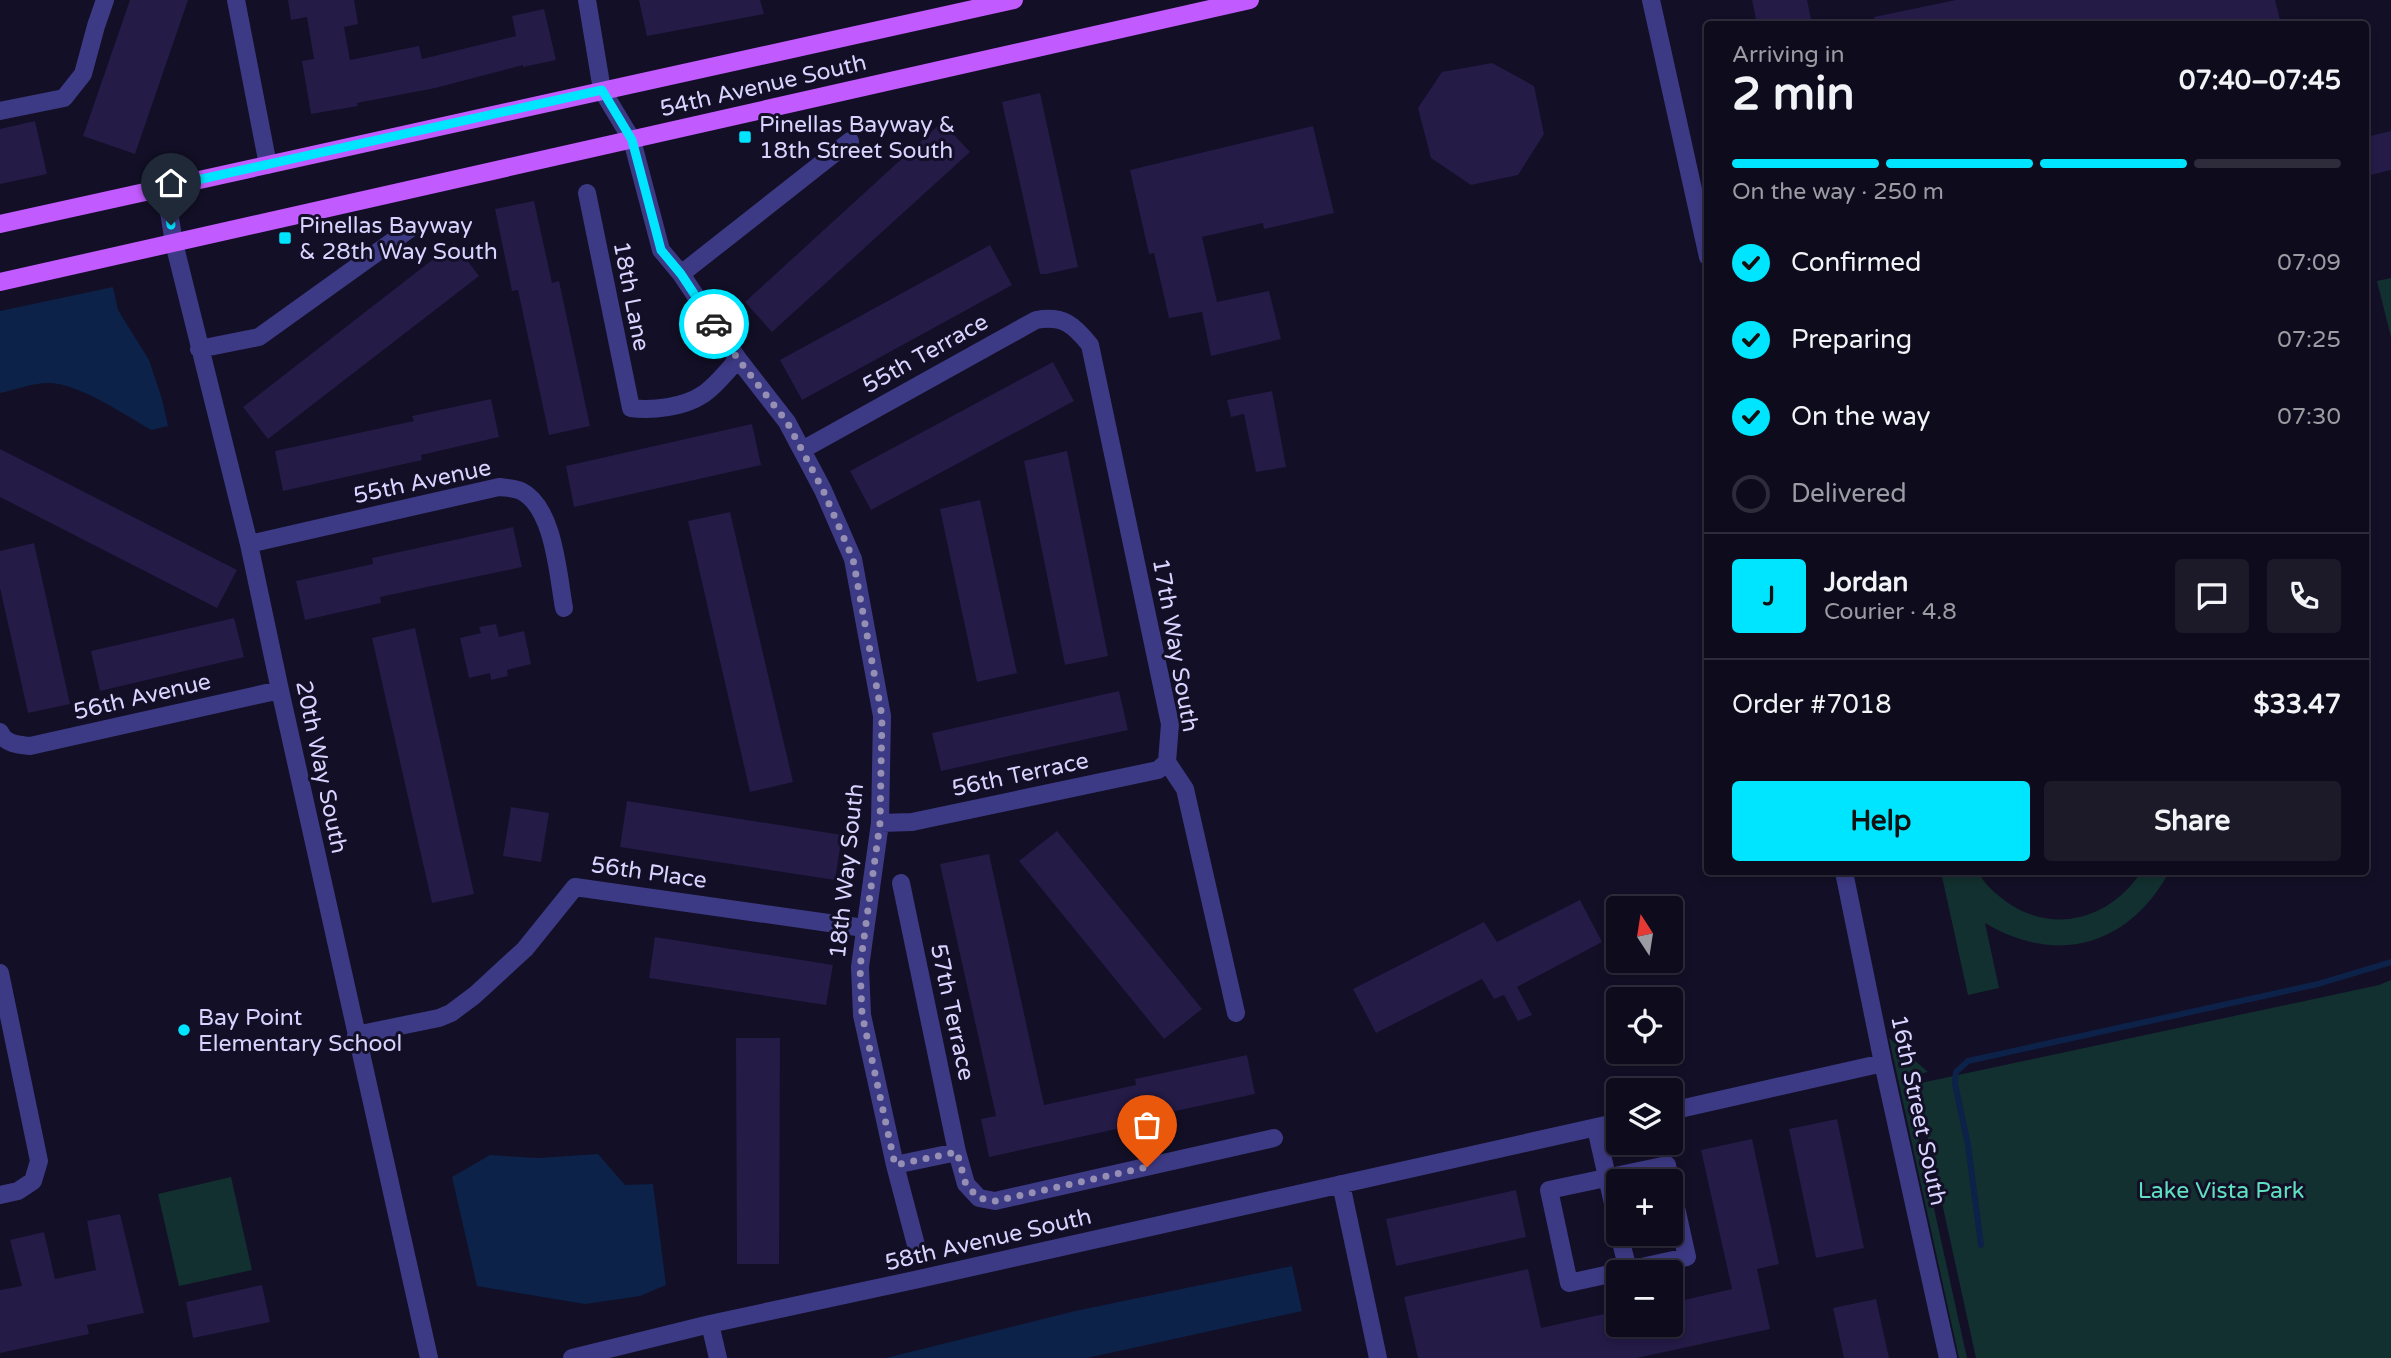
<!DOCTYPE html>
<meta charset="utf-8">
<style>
:root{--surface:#0e0b1c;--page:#1c1929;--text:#f1f3f6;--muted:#9b9ba3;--line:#2e2b3b;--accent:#00e5ff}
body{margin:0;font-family:"Varela Round",sans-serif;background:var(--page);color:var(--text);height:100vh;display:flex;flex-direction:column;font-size:26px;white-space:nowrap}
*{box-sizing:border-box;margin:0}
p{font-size:23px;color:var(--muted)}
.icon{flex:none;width:38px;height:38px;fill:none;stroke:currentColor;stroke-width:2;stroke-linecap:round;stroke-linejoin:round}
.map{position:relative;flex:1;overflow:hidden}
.side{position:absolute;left:1704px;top:21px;width:665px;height:854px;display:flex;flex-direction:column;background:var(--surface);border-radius:7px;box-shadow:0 4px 10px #0003,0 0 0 2px var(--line)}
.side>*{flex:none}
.needle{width:46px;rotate:348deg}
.tools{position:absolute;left:1606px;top:896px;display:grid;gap:14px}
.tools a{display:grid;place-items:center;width:77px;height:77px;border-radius:7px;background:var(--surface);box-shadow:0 4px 10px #0003,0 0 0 2px var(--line);font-size:35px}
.pin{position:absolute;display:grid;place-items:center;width:60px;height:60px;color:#fff;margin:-72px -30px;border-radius:50% 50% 50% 0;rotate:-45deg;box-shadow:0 0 7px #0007}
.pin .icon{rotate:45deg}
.courier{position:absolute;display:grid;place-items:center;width:70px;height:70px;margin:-35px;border:5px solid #00e5ff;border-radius:50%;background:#fff;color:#222;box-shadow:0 2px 9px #0007}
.headline em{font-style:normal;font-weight:700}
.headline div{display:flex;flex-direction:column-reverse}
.headline{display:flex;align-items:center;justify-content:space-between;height:119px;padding:0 28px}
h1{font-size:46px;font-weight:700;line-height:52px}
.bar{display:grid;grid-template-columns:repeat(4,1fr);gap:10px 7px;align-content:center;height:84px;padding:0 28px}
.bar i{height:9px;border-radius:5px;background:var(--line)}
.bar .on{background:var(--accent)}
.bar p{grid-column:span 4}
.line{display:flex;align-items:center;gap:18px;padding:0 28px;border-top:2px solid var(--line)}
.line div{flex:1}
.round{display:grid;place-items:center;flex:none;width:74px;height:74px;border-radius:7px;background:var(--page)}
ol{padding:0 28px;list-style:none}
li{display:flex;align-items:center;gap:21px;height:77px}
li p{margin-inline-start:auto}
li .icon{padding:7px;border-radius:50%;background:var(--accent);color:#111;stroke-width:4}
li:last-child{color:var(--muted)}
li i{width:38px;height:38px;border:4px solid var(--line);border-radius:50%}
.primary-button{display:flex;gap:14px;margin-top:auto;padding:14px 28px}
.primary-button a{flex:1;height:80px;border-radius:7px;background:var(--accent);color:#111;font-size:28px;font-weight:700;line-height:80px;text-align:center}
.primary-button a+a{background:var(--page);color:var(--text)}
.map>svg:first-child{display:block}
.green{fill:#12302f}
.water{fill:#0c2248}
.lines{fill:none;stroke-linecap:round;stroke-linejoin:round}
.stream{stroke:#0c2248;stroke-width:6}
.building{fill:#241b47}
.minor{stroke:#3d3a85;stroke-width:18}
.major{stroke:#c25bff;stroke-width:18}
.done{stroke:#948fb3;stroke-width:7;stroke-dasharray:0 12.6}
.route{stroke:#00e5ff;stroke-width:9}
.poi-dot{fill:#00e5ff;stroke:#130f26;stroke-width:2.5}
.labels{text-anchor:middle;stroke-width:6;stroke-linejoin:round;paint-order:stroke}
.street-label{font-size:23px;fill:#d9d4ff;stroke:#130f26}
.poi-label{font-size:23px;fill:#d9d4ff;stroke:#130f26;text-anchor:start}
.park-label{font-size:23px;fill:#5fe0c0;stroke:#130f26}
</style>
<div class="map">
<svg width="2391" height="1358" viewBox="0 0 2391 1358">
<rect width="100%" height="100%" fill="#130f26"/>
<path class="green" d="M2391,278V337L2377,281Z
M1941,872H1978C1985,885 1996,894 2008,903C2055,935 2111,918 2141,872H2169C2129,946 2057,966 1985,923L1999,988L1968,995Z
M2391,980V1358H1976L1916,1084L2379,985Z
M1889,1038L1928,1072L1914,1075L1907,1086L1967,1358H1959Z
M231,1177L252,1270L179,1286L158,1194Z"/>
<path class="water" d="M113,287L118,310L149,360L162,399L168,426L151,430C128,416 74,381 48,383C32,383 15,390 0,393V311Z
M598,1154L625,1185L653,1184L666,1285L640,1296L585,1304L477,1286L452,1177L490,1155L538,1158Z
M1292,1266L1302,1311L1087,1358H886L1075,1311Z"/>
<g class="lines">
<path class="stream" d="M1981,1245L1968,1145L1955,1084L1956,1072L1968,1061L2318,984L2391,962"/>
</g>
<path class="building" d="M130,0H188L135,154L83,136Z
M288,0H354L358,24L344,27L350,60L419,46L422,59L516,36L512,16L544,9L556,60L523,67V65L435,88L357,103L358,106L311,114L302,61L314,59L307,17L291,20Z
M639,0H760L764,14L647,36Z
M1752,0H1807L1812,24H1757Z
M1956,0H2275L2281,24H1875L1874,17Z
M1492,63L1534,86L1544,134L1518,175L1471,185L1431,158L1418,108L1442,72Z
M1040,93L1078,267L1046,274H1040L1002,102Z
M35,121L47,174L0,184V129Z
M942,122L970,152L772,332L745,302Z
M1313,126L1334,213L1264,229L1263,223L1202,237L1217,302L1269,291L1281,339L1211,356L1202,312L1169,318L1154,253L1149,254L1130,170Z
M2391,131V170L2366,176V137Z
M534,201L552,283L559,281L590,426L549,435L518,290L512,291L495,209Z
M454,243L479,276L268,439L243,407Z
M990,245L1012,285L802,400L780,360Z
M1053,362L1074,401L871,510L850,471Z
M1272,391L1286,467L1256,472L1244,414L1231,417L1227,400Z
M491,399L499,437L421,455L422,460L283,491L275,451L414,421L412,416Z
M752,424L761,465L574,507L566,466Z
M0,449L237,570L217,608L0,497Z
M1067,451L1108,656L1065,665L1024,461Z
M980,500L1017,673L977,682L940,509Z
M730,512L793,782L750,792L688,521Z
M513,527L522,567L380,597L381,603L305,620L296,581L373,564L372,558Z
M34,543L70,704L28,713L0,588V551Z
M234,618L244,657L100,691L91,651Z
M496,624L499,637L524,631L531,664L507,670L508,676L491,680L490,673L469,678L460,638L481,633L479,627Z
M415,628L474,894L432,903L372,638Z
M1119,691L1128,730L941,771L932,733Z
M627,801L842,835L835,880L620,847Z
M511,807L549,813L541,862L503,856Z
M1057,831L1202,1009L1164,1039L1019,861Z
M989,854L1044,1105L1136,1085L1135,1079L1247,1055L1255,1094L1143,1118L1144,1123L989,1157L981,1119L996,1116L940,864Z
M1580,900L1602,942L1517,987L1532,1015L1518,1021L1504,995L1494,999L1482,979L1376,1033L1353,989L1484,922L1497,942Z
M655,937L833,965L826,1005L649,978Z
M736,1038H780L779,1264H737Z
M1837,1119L1864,1248L1816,1258L1789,1129Z
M1752,1139L1779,1264L1757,1269L1770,1329L1637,1358H1418L1404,1297L1528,1269L1541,1328L1613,1312L1616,1325H1671V1303L1732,1289L1701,1150Z
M1516,1190L1526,1237L1396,1266L1386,1219Z
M120,1214L144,1313L87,1325L89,1334L0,1353V1290L22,1286L10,1240L44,1232L55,1279L96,1270L87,1221Z
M262,1285L270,1322L193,1338L186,1302Z
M1876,1299L1889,1358H1844L1833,1308Z"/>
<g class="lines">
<path class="minor" d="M236,0L268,165
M587,0L602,90L632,140L661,250L681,274L738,359L787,422L823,490L853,559L882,716L880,823L860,967L862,1015L895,1165L916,1245
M1651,0L1708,257
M0,111L64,98L83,74L96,26L105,0
M165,187L174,243L249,544L280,690L429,1358
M587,193L631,408C652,411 684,407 702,395C715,387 727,371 738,359
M681,274L850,141
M199,349L259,337L411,228
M802,450L1036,320C1063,315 1074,325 1090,345L1170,724L1167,762L1185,789L1236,1013
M249,544L499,487C506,488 515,488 521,491C554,507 558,575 564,608
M0,732C5,744 18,745 30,746L280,690
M880,823L912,822L1158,770L1167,762
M1844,872L1883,1063L1948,1358
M0,973L39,1161L33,1181L18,1191L0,1195
M356,1035L439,1018L451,1013L475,995L525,949L575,887L864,928
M1671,1111L1883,1063
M1596,1128L1619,1230
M957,1152L966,1184L979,1198L995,1201L1274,1138
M895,1165L957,1152L901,883
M1670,1181L1667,1165L1549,1190L1569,1283L1687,1257L1671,1185
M1341,1184L1378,1358
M1619,1234L1628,1270
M710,1324L718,1358
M572,1358L710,1324L919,1279L1619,1122"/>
<path class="major" d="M0,224L1014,0
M0,282L1250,0"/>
</g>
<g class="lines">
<path class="done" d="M714,324L738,359L787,422L823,490L853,559L882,716L880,823L860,967L862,1014L895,1165L957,1152L966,1185L979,1198L995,1201L1147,1167"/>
<path class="route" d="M171,225L166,187L602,90L632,140L661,250L681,274L714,324"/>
</g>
<g class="poi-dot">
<rect x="738" y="130" width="14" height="14" rx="3.5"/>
<rect x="278" y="231" width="14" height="14" rx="3.5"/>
<circle cx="184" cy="1030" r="7"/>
</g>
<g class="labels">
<g class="street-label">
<text transform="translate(763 85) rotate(-13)" y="8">54th Avenue South</text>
<text transform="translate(632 296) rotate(79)" y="8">18th Lane</text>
<text transform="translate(925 353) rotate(-29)" y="8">55th Terrace</text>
<text transform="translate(422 481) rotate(-12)" y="8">55th Avenue</text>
<text transform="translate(1176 645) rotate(80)" y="8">17th Way South</text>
<text transform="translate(142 696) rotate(-13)" y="8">56th Avenue</text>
<text transform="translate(322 767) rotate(78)" y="8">20th Way South</text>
<text transform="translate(1020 774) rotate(-12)" y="8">56th Terrace</text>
<text transform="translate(846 871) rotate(-84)" y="8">18th Way South</text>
<text transform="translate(649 872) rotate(8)" y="8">56th Place</text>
<text transform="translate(953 1012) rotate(78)" y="8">57th Terrace</text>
<text transform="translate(1919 1110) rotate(78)" y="8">16th Street South</text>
<text transform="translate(988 1239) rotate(-13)" y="8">58th Avenue South</text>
</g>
<g class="poi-label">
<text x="759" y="132">Pinellas Bayway &amp;<tspan x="759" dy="26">18th Street South</tspan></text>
<text x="299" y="233">Pinellas Bayway<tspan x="299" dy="26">&amp; 28th Way South</tspan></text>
<text x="198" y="1025">Bay Point<tspan x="198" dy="26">Elementary School</tspan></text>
</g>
<g class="park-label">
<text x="2221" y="1198">Lake Vista Park</text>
</g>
</g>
</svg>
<div class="tools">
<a><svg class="needle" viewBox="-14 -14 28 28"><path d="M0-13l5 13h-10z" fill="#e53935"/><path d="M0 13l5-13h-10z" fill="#9b9ba3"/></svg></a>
<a><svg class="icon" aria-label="locate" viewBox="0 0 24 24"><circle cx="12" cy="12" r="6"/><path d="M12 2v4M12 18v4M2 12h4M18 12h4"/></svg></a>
<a><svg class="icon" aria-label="layers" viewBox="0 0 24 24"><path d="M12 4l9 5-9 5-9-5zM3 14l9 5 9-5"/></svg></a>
<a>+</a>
<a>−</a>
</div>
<div class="pin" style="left:1147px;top:1167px;background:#ea580c"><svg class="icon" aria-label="bag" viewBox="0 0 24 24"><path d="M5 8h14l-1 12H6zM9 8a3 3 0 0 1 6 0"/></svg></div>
<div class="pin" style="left:171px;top:225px;background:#1f2937"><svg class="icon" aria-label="home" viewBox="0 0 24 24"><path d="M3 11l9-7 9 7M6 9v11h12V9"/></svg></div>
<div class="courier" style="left:714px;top:324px"><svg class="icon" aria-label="car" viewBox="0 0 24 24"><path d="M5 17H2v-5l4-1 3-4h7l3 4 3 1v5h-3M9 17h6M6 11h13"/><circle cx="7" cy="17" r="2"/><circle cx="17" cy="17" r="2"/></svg></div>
<section class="side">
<div class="headline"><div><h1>2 min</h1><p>Arriving in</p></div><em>07:40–07:45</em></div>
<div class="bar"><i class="on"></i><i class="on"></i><i class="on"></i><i></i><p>On the way · 250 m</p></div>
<ol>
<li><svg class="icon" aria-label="check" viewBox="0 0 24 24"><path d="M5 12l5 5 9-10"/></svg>Confirmed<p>07:09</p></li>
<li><svg class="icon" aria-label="check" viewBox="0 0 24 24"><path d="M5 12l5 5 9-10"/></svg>Preparing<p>07:25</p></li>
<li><svg class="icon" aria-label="check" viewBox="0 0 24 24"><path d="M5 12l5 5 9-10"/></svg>On the way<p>07:30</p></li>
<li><i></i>Delivered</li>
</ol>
<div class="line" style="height:126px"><b class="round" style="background:var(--accent);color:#111">J</b><div><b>Jordan</b><p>Courier · 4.8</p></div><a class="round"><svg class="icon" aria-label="chat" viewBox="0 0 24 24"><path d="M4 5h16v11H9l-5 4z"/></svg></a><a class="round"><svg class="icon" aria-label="phone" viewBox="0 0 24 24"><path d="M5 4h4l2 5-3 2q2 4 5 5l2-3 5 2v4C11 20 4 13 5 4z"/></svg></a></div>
<div class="line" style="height:91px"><div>Order #7018</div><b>$33.47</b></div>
<div class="primary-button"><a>Help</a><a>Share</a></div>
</section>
</div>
